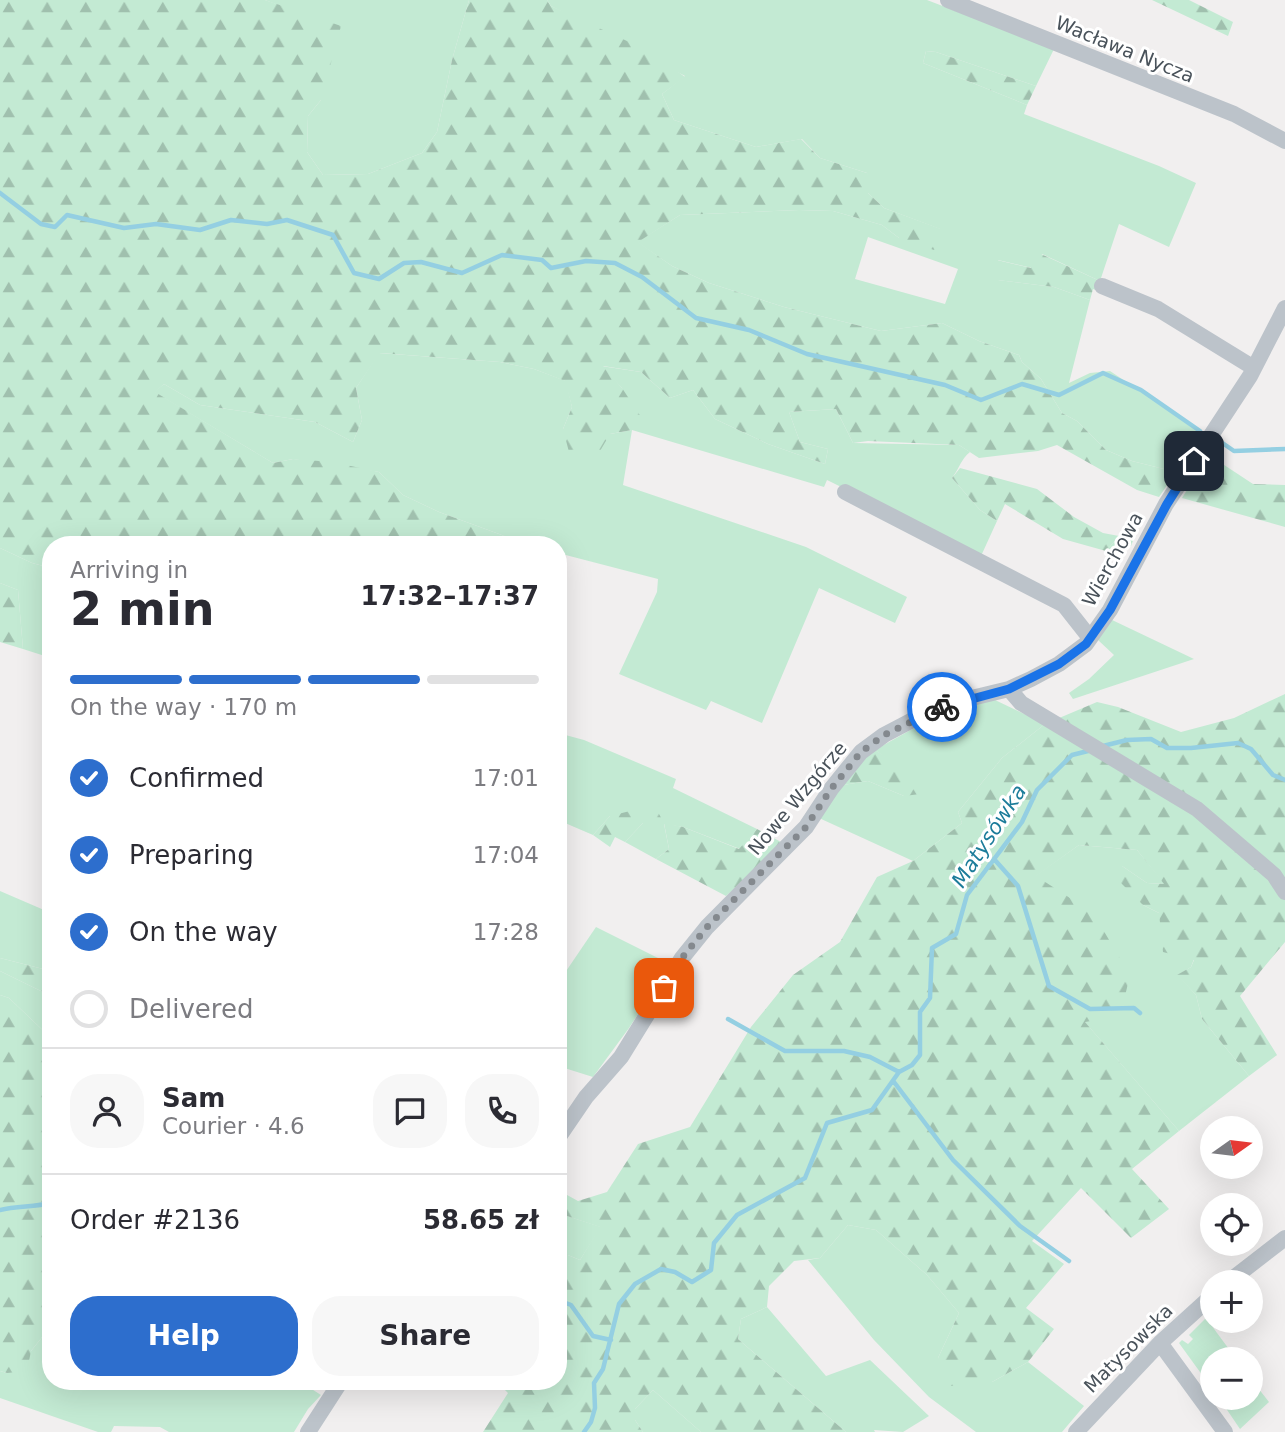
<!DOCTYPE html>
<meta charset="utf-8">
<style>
:root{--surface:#fff;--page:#f7f7f7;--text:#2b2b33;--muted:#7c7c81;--line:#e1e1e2;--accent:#2d6ecd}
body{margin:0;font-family:"DejaVu Sans",sans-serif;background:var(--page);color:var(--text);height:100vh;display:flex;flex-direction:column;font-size:26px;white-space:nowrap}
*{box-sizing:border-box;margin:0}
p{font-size:23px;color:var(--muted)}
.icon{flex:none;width:38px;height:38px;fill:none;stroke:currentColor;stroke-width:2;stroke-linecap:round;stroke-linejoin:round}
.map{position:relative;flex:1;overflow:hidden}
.drawer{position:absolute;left:42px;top:536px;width:525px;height:854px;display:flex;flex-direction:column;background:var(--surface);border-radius:28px;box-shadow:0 7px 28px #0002}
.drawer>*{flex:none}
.needle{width:46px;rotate:76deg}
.controls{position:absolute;left:1200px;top:1116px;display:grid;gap:14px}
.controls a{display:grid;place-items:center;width:63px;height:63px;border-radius:50%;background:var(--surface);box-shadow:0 7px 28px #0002;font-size:35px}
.pin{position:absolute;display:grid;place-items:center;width:60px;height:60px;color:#fff;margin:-30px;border-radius:14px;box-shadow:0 4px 10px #0006}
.courier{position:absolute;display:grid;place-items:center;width:70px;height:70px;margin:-35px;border:5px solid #1a73e8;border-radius:50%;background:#fff;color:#222;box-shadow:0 2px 9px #0007}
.overview em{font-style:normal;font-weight:800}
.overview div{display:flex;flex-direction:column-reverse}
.overview{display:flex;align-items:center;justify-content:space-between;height:119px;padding:0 28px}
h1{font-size:46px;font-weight:800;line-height:52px}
.bar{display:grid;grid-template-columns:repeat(4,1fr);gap:10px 7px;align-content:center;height:84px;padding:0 28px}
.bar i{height:9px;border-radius:5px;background:var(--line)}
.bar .current{background:var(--accent)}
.bar p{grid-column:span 4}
.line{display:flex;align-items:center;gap:18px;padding:0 28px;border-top:2px solid var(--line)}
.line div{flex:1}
.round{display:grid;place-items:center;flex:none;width:74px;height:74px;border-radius:28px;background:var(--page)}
ol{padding:0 28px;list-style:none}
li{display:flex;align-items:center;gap:21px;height:77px}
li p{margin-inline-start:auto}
li .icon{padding:7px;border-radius:50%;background:var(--accent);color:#fff;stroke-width:4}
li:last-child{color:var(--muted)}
li i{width:38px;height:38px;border:4px solid var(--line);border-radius:50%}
.cta{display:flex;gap:14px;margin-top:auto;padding:14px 28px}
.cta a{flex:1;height:80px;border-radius:28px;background:var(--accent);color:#fff;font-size:28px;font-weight:800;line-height:80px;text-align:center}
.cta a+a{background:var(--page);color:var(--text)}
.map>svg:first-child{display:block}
.green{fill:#c3ead3;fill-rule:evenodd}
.forest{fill:url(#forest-firs)}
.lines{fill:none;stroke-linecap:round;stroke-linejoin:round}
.stream{stroke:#94cfe2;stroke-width:4.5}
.minor{stroke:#bcc3ca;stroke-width:16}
.done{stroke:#84898e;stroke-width:7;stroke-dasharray:0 12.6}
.route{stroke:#1a73e8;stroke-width:9}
.labels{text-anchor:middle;stroke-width:6;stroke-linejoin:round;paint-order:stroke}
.street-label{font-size:19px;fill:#49525a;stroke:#fff}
.water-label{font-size:21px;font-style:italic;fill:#1c7c9a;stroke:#fff}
</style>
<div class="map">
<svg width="1285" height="1432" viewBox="0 0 1285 1432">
<defs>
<pattern id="forest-firs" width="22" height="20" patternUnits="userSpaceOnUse" patternTransform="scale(1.75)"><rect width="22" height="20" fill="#c3ead3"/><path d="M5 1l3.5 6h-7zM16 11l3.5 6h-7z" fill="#a0c0ae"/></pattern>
</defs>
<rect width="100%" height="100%" fill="#f1efef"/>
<path class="green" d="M265,0H469L452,60L437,132L422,153L368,174L323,175L307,152L308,116L321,100L291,10Z
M547,0H927L1054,49L1036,86L936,52L926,51L923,63L1027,105L1024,114L1159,166L1196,183L1169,247L1119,224L1100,281L1042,254L1032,268L998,260V280L1054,287L1090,300L1069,383L1090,373L1110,371L1200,431L1176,472L1132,461L1106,450L1077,421L1062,413L1041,379L1022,362L1019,355L979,341L942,323L881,331L784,307L709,283L672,266L637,242L680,215L799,210L833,211L882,225L899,238L940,229L884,208L868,193L867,173L820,158L802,139L756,147L674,120L662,94L685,76L551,6ZM868,237L958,269L945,304L855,279Z
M379,353L500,362L534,369L566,381L572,407L563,429L610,434L632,430L622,388L601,366L641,372L670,398L693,390L715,419L768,444L825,464L828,449L800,442L789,412L836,409L853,443L959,445L970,452C961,459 959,469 952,478L980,510L997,521L981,556L827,480L824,487L632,430L623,485L806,547L907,597L895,623L819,588L762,723L711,701L706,710L619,674L657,592L658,579L558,553V544H526L439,512L403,495L379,472L293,459L273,463L154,392L164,384L200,405L315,422L353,442L362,420L356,388Z
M367,536L425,541L429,544H356Z
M1119,536L1134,538L1131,546L1106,551Z
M0,548L32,563L51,568V658L23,649L18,590L0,583Z
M1110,619L1194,659L1073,699L1069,693L1089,679L1114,655L1098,640Z
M995,700L1045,724L1002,758L958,812L962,823L913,861L819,818L843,785L868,781L904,796L886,758L875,750C916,727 948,707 995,700Z
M558,733L584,740L676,779L673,788L757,829L740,849L683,827L664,824L669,849L656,859L625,842L643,823L610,816L593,835L558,820Z
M1079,845L1137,850L1165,884L1147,883L1122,866L1143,905L1159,913L1194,959L1191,967L1178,975L1196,995L1202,1019L1249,1076L1179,1131L1084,1021L1035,876Z
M0,891L51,913V971L0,958Z
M596,927L670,964L629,1028L593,1077L558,1066V983Z
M0,971L51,996V1038L9,998L0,995Z
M558,1213L601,1227L580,1260L558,1251Z
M848,1225L876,1230L927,1275L959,1313L938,1358L992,1382L1028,1362L1084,1406L1062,1432H976L929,1397L874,1340L808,1260L820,1258Z
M767,1307L826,1376L870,1360L929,1416L903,1432L874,1430L875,1432H846L738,1339L741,1319Z
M1206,1318L1237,1360H1213V1390L1179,1343L1182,1340L1188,1344L1193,1339L1189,1335Z
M51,1326V1381H299L321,1395L308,1409L294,1432H169L160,1427L114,1426L111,1432H98L0,1398V1371L7,1373L31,1351Z
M1251,1379L1269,1402L1240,1429L1219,1398H1251Z
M653,1390L701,1432H643L635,1420V1409Z"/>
<path class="forest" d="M0,0H265L341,26L321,100L308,116L307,152L323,175L368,174L422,153L437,132L452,60L469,0H547L551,6L653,53L685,77L662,94L674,120L756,147L801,139L820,158L867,173L875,191L868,193L884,208L941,229L945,238L934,250L899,238L882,225L833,211L799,210L680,215L638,242L672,266L709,283L784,307L881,331L942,323L979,341L1019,355L1022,362L1041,379L1062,413L1077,421L1106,450L1132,461L1176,472L1159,497L1137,490L1057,445L1038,451L979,458L959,445L868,441L853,443L836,409L789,412L800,442L828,449L825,464L768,444L715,419L693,390L670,398L641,372L603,366L622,388L643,420L632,430L610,434L597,456L569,452L563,429L572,407L565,381L534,369L500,362L380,353L356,388L362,420L353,442L315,422L200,405L164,384L155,392L273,463L293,459L332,462L379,472L403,495L439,512L526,544H429L425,541L367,536L356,544H51V568L32,563L0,548Z
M1152,0H1189L1233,22L1228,36Z
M926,51L936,52L1036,86L1027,105L923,63Z
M1041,254L1100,281L1098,291L1093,289L1090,300L1054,287L997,280V260L1031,268Z
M1209,455L1253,484L1285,485V527L1182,498Z
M960,468L1037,489L1074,517L1103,533L1119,536L1106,551L1063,539L1005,504L997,521L980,510L952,478Z
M0,583L18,590L23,649L0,642Z
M1285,694V942L1240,996L1277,1055L1249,1076L1202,1019L1196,995L1177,975L1191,967L1194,960L1163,952L1159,913L1143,905L1112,874L1122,866L1147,883L1164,884L1137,850L1079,845L1036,876L1093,913L1130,975L1125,996L1115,1017L1085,1022L1179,1131L1132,1169L1169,1209L1131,1238L1081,1188L1032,1241L1064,1264L1026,1308L1054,1329L1028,1362L992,1382L951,1386L938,1358L959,1313L927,1275L876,1230L848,1225L820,1258L794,1261L769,1286L767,1307L741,1319L738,1339L846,1432H701L653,1390L635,1409V1420L643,1432H483L508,1393L496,1381H558V1251L580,1260L600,1227L558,1213V1190L578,1201L607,1192L638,1144L690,1127L751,1027L793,975L840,942L877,877L913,861L962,823L958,812L1002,758L1045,724L1097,702L1118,707L1181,732L1234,718Z
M875,750L919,778L920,794L904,796L868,781L843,785L861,761Z
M650,806L659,814L664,823L683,827L739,849L757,829L781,842L770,857L726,896L656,859L669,849L664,823H643L625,842L615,837L610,847L593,835L610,816Z
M0,958L51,971V996L0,971Z
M0,995L9,998L51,1038V1326L31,1351L27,1371L7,1373L0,1371Z"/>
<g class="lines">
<path class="stream" d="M0,193L41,224L55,227L67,215L124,228L156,224L200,230L231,220L267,224L287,220L333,235L354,273L379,279L404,263L421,262L462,273L502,255L542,260L551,268L586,261L615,263L642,277L696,318L749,330L807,354L945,385L981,400L1022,384L1059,395L1103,373L1141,390L1200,431
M1221,442L1234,451L1285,449
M1103,746L1127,740L1151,739L1167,748H1191L1238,743L1251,749L1273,775L1285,780
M994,859L1018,886L1049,986L1090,1009L1134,1008L1140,1013
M728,1019L785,1051H844L870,1057L899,1072
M894,1082L953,1160L1020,1226L1069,1261
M0,1210C17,1206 34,1207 51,1203
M558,1300L571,1305L593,1336L611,1340
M584,1432L591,1422L595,1408L594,1383L603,1369L619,1304L635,1284L661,1269L675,1272L692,1282L711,1270L714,1243L737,1215L805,1178L827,1123L872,1110L899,1072L912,1065L920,1055V1012L930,998L932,948L956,934L967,895L1022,822L1037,790L1072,755L1092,750"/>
<path class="minor" d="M948,0L1234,114L1285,141
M1102,286L1158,309L1254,368
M845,492L1064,605L1090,638
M1009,689L1021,703L1197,809L1274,875L1285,892
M558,1138L586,1097L621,1057L682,958L707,927L806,827L831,789L861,752L884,735L924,714L951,703L1009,689L1031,679L1059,664L1086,644L1110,610L1166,504L1250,376L1285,308
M1227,1283L1285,1238
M1160,1343L1225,1432
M308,1432L341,1381
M1076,1432L1160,1343L1213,1295"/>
</g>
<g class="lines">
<path class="done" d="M664,988L682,958L707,927L806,827L831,789L861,752L884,735L942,707"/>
<path class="route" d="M942,707L1009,689L1059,664L1086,644L1110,610L1167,504L1194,461"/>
</g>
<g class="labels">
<g class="street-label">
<text transform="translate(1125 49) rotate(22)" y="7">Wacława Nycza</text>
<text transform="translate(1112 559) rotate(-61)" y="7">Wierchowa</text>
<text transform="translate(797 798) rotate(-50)" y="7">Nowe Wzgórze</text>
<text transform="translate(1128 1348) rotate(-45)" y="7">Matysowska</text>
</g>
<g class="water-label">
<text transform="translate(989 836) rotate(-57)" y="7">Matysówka</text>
</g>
</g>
</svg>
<div class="controls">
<a><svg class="needle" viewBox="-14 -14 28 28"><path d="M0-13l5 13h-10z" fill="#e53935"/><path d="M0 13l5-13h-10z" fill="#7c7c81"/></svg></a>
<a><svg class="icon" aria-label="locate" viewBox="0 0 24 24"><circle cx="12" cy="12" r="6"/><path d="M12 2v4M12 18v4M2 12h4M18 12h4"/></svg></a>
<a>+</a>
<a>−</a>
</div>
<div class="pin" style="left:664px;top:988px;background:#ea580c"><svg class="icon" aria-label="bag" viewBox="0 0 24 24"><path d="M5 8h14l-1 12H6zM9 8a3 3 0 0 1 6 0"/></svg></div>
<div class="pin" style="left:1194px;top:461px;background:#1f2937"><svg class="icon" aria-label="home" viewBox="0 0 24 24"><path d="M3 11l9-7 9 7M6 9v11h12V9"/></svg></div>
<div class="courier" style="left:942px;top:707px"><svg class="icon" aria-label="bike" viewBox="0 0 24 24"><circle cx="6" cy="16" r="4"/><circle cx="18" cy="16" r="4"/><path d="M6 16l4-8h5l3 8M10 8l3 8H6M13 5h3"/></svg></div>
<section class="drawer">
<div class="overview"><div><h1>2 min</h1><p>Arriving in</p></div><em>17:32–17:37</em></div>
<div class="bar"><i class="current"></i><i class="current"></i><i class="current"></i><i></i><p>On the way · 170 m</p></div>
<ol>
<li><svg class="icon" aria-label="check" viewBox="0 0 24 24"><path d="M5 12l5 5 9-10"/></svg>Confirmed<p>17:01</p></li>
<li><svg class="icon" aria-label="check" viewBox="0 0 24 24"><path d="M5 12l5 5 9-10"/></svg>Preparing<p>17:04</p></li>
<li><svg class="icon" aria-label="check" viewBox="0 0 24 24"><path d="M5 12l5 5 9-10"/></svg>On the way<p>17:28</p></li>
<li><i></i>Delivered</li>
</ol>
<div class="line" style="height:126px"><a class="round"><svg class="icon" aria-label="person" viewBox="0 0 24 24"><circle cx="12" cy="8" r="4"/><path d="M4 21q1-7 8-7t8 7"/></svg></a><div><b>Sam</b><p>Courier · 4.6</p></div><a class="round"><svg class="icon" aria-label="chat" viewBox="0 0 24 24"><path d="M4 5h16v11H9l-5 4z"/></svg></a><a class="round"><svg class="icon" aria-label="phone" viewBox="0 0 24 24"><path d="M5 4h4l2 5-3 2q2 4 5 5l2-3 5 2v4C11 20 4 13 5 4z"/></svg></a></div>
<div class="line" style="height:91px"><div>Order #2136</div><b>58.65 zł</b></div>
<div class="cta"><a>Help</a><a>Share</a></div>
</section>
</div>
